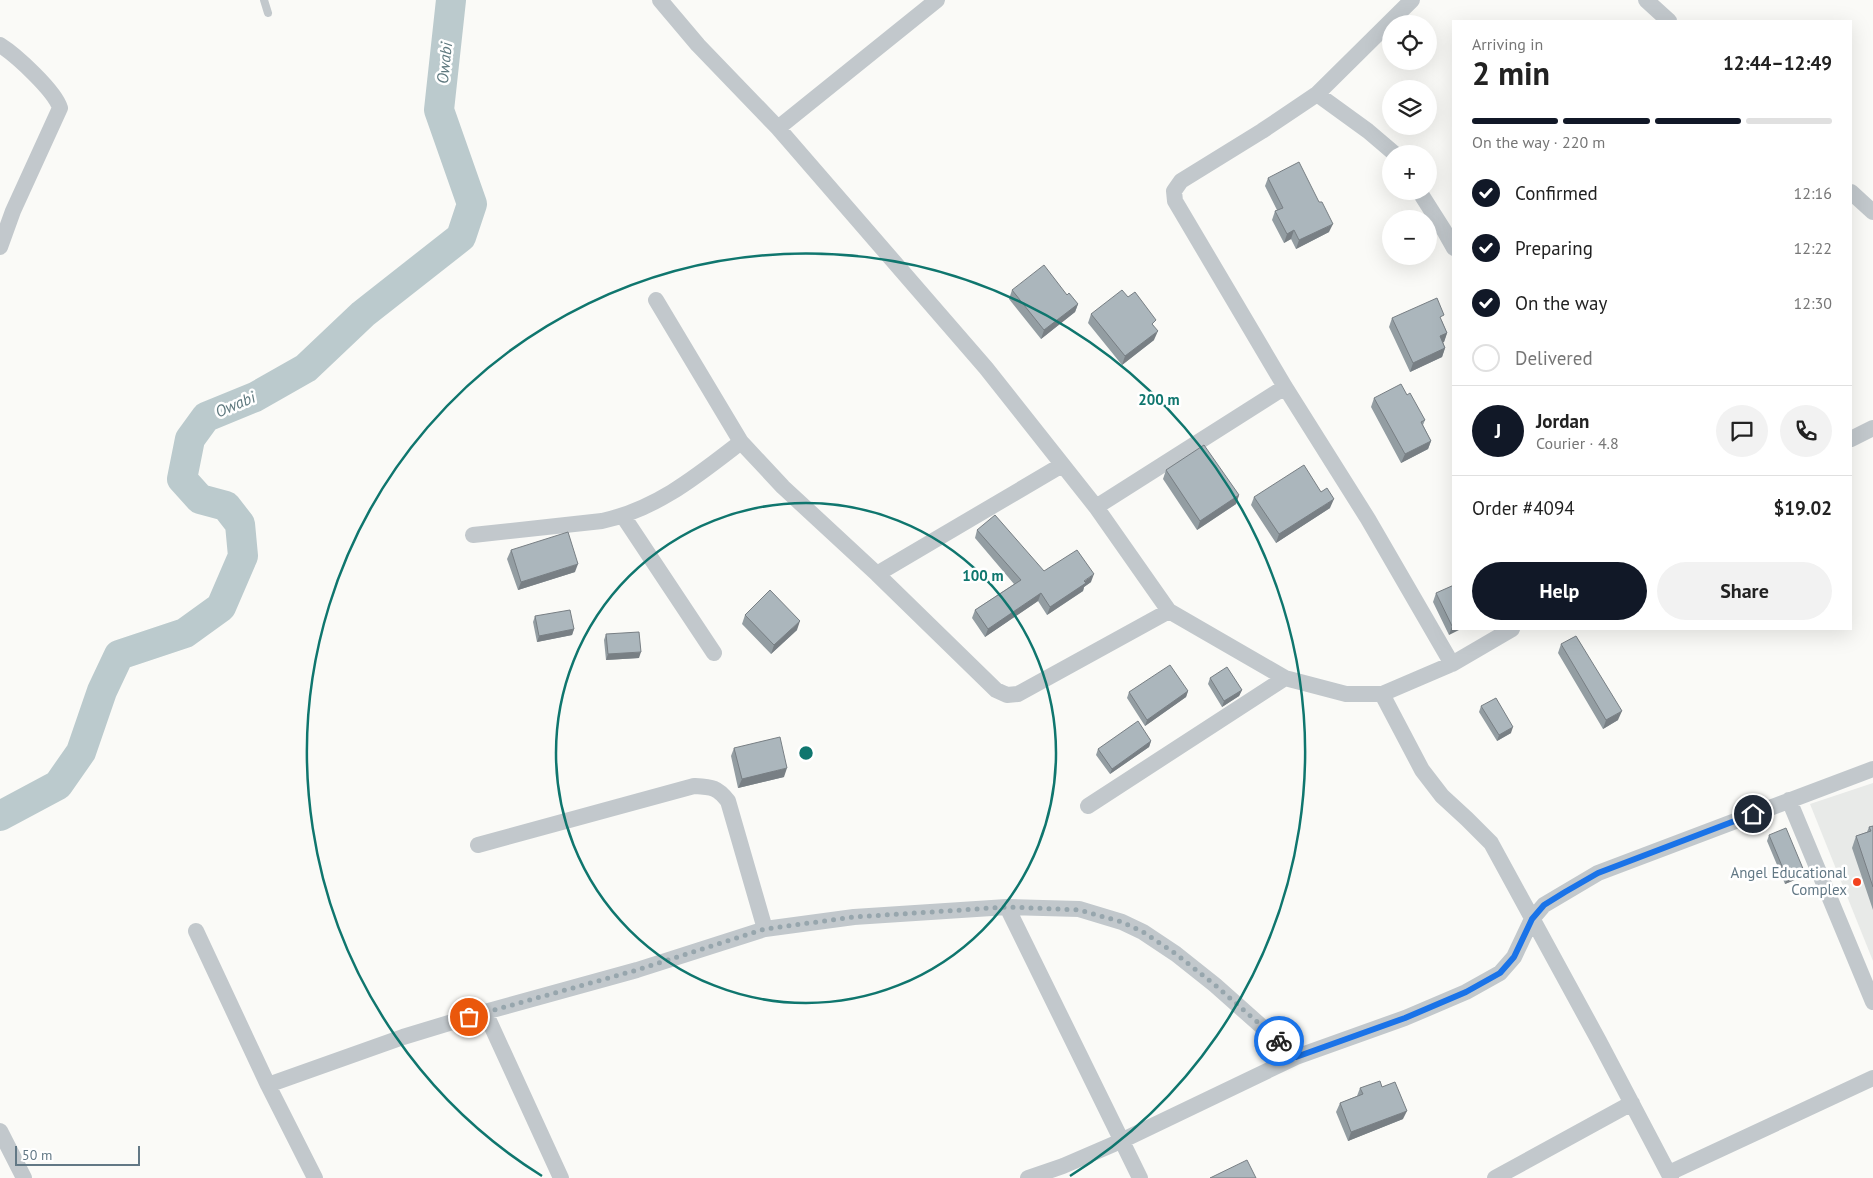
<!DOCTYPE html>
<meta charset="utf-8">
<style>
:root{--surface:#fff;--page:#f2f2f2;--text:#222;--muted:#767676;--line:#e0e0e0;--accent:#111827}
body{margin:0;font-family:"PT Sans",sans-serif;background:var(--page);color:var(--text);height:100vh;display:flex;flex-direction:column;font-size:19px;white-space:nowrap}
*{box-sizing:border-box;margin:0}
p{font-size:16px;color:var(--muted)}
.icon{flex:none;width:28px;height:28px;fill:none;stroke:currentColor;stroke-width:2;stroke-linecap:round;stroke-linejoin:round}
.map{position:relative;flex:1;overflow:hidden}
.details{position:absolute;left:1452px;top:20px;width:400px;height:610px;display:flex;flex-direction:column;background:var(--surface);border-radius:0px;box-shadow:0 5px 20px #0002}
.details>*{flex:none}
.controls{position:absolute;left:1382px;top:15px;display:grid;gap:10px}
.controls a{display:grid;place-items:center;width:55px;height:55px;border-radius:50%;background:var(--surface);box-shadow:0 5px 20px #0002;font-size:25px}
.scale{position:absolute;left:15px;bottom:12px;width:125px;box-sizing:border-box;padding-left:5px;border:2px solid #627885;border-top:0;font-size:14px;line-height:18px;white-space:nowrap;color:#627885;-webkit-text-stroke:4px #fff;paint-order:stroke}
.pin{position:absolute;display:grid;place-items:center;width:42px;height:42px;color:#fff;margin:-21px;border:2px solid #fff;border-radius:50%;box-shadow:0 1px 5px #0007}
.courier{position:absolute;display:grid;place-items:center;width:50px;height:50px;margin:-25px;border:4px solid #1a73e8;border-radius:50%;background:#fff;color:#222;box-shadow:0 1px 6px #0007}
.overview em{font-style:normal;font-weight:600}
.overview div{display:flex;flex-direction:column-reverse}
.overview{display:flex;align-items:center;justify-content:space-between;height:85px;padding:0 20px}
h1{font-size:32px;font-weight:600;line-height:38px}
.bar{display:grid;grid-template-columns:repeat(4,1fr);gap:8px 5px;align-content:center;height:60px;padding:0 20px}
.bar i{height:6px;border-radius:4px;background:var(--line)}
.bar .active{background:var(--accent)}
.bar p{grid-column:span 4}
.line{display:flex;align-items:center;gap:12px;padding:0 20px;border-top:1px solid var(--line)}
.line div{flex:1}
.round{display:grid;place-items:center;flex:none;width:52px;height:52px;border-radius:26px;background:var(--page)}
ol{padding:0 20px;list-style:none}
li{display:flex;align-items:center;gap:15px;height:55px}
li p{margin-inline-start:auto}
li .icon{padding:5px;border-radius:50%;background:var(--accent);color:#fff;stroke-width:4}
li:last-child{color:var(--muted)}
li i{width:28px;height:28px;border:2px solid var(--line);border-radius:50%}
.button{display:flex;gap:10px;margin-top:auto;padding:10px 20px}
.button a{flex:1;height:58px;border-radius:30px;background:var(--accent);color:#fff;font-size:20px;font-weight:600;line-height:58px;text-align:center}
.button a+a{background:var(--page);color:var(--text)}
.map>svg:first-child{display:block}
.built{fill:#e8eae8}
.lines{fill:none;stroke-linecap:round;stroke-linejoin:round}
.river{stroke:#bbcacd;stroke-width:30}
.lane{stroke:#c2c8cc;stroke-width:8}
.street{stroke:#c2c8cc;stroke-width:16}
.wall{fill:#939da2}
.shaded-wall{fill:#787f84}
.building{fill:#abb6bc;stroke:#787f84}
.done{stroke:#97a6ad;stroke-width:5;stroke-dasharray:0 9}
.route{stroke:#1a73e8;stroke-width:6}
.ring{fill:none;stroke:#0f766e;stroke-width:2.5}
.poi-dot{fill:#f3431f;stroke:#fff;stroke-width:2}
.labels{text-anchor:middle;stroke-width:5;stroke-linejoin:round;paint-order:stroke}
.poi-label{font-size:15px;fill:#627885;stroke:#fff;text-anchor:end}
.water-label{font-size:16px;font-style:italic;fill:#5e787e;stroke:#fff}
.centre{fill:#0f766e;stroke:#fff;stroke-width:2.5}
.ring-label{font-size:15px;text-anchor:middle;font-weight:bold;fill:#0f766e;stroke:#fff;stroke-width:5;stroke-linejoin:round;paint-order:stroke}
</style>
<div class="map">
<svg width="1873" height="1178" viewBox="0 0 1873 1178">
<rect width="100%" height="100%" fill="#fafaf7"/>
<path class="built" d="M1873,783V961L1810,804Z"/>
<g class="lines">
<path class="river" d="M0,816L58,785L81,752L102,691L119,655L185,633L221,607L243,556L240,524L226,506L200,499L182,479L190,439L206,417L255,397L306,368L363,314L461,237L472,204L439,110L451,0"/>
<path class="lane" d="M264,0L268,13"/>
<path class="street" d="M660,0L698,45L778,128L986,368L1096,507L1169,611L1285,678L1346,694H1382L1452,664L1512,629
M1412,0L1317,94L1262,131L1181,181L1174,191L1175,201L1285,387L1368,519L1452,664
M1646,0L1669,21
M0,45C16,55 55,91 60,108L13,211L0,247
M1317,94L1368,131L1395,154
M778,128L937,0
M1419,191L1445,232L1454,248
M1851,192L1873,212
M656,300L741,442L783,487L877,574L996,690L1007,695L1018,694L1169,611
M1851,439L1873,428
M1096,507L1285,387
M623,516L714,653
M473,535L602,521C657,509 697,476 741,442
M877,574L1062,465
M1382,694L1422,770L1442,796L1467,819L1491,843L1599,1041L1671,1178
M1789,800L1873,1002
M1088,806L1285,678
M478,845L694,786C712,787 717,787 728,801L765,929
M1007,907L1140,1178
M196,931L268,1085L315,1178
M485,1012L561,1178
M268,1085L403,1037L485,1012L637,970L765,929L854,917L1007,907L1079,909L1122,922L1143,932L1176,954L1215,985L1296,1057
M0,1131L24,1178
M1669,1173L1873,1078
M1028,1178L1063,1166L1121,1141L1296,1057L1405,1018L1466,992L1500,973L1514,957L1532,919L1544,905L1598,873L1873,769
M1495,1178L1632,1103"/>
</g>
<path class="wall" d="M1268,178L1329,232L1296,249L1291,239L1284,243L1272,220L1275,211L1277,210L1265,186Z
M1012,290L1067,295L1078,304L1075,312L1041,339L1009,299Z
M1128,297L1154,326V340L1122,365L1088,323L1091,314Z
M1392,318L1442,321L1447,333L1444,342H1443L1445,348L1442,357L1410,372L1389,327Z
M1407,395L1425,420L1423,425L1431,441L1428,449L1401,463L1371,407L1374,398Z
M1166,470L1239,495L1236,504L1197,530L1163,479Z
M1254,497L1330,508L1276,543L1251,505Z
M977,530L1044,571L1091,582L1084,587L1083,591L1047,615L1038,601L985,637L972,618L975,610L1014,584L975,538Z
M511,550L575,572L518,590L507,559Z
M1436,593L1454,629L1449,635L1433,602Z
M745,615L797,630L771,654L742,624Z
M535,616L574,629L572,635L537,642L533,622Z
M606,634L639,658L606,660L604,640Z
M1561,644L1618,720L1603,729L1558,653Z
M1210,678L1242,690L1239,696L1222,707L1208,684Z
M1188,691L1186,697L1145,726L1127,698L1129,692Z
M1481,706L1511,733L1497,741L1479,712Z
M1151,741L1149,747L1110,774L1096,755L1098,749Z
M734,748L784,777L738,788L731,756Z
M1873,826V910L1852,848L1856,836L1867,832L1869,827Z
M1769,835L1804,871L1802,877L1785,884L1767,841Z
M1382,1087L1403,1119L1348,1141L1336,1112L1340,1103L1357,1096L1360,1088Z"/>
<path class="shaded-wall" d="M1333,224L1329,232L1296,249L1299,240Z
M1294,230L1291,239L1284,243L1287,234Z
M1078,304L1075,312L1041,339L1044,330Z
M1158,331L1154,340L1122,365L1125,356Z
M1447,333L1444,342L1437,345L1440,336Z
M1445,348L1442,357L1410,372L1413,363Z
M1431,441L1428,449L1401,463L1405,454Z
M1239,495L1236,504L1197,530L1200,521Z
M1334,499L1330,508L1276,543L1279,534Z
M578,564L575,572L518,590L521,582Z
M1094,574L1091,582L1084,587L1083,591L1047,615L1050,607Z
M1041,593L1038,601L985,637L988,629Z
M800,621L797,630L771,654L774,645Z
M1454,625V629H1461L1449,635L1452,626Z
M574,629L572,635L537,642L539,636Z
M641,652L639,658L606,660L608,654Z
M1242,690L1239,696L1222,707L1224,701Z
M1188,691L1186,697L1145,726L1147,720Z
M1622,711L1618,720L1603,729L1606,720Z
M1513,727L1511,733L1497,741L1499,735Z
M1151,741L1149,747L1110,774L1112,769Z
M787,768L784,777L738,788L742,779Z
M1804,871L1802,877L1785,884L1787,878Z
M1407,1111L1403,1119L1348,1141L1351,1132Z"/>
<path class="building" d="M1299,162L1319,202H1322L1333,224L1299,240L1294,230L1287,234L1275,211L1283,208L1268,178Z
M1044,265L1067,295L1069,293L1078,304L1044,330L1012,290Z
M1122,290L1128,297L1135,292L1156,320L1152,324L1158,331L1125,356L1091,314Z
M1437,298L1444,315L1440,317L1447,333L1440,336L1445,348L1413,363L1392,318Z
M1401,384L1407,395L1410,393L1425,420L1421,422L1431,441L1405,454L1374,398Z
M1204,445L1239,495L1200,521L1166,470Z
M1304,465L1321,492L1327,488L1334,499L1279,534L1254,497Z
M995,515L1044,571L1077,550L1094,574L1084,581L1086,583L1050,607L1041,593L988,629L975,610L1021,580L977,530Z
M568,532L578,564L521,582L511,550Z
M1454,585V625L1452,626L1436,593Z
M770,590L800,621L774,645L745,615Z
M570,610L574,629L539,636L535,616Z
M639,632L641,652L608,654L606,634Z
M1576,636L1622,711L1606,720L1561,644Z
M1170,665L1188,691L1147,720L1129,692Z
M1227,667L1242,690L1224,701L1210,678Z
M1496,698L1513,727L1499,735L1481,706Z
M1138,721L1151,741L1112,769L1098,749Z
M780,737L787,768L742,779L734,748Z
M1873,826V887L1856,836L1871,831L1869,827Z
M1786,828L1804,871L1787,878L1769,835Z
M1380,1081L1382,1087L1395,1082L1407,1111L1351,1132L1340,1103L1363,1094L1360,1088Z
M1247,1160L1256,1178H1210Z"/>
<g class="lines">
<path class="done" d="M469,1017L637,970L765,929L854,917L1007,907L1079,910L1122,922L1143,932L1176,954L1215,985L1279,1041"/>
<path class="route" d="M1279,1041L1296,1057L1405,1018L1466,992L1500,973L1514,957L1532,919L1544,905L1565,892L1598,873L1753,814"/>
</g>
<g class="ring">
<circle cx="806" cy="753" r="250"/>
<path d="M542 1176A499 499 0 1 1 1070 1176"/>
</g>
<circle class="poi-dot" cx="1857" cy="882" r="5"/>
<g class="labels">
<g class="poi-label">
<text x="1847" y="878">Angel Educational<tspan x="1847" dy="17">Complex</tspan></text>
</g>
<g class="water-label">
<text transform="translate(444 63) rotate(-84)" y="6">Owabi</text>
<text transform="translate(235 404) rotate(-23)" y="6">Owabi</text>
</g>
</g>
<circle cx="806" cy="753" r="8" class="centre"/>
<g class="ring-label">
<text x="1159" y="405">200 m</text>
<text x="983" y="581">100 m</text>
</g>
</svg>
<div class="controls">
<a><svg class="icon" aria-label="locate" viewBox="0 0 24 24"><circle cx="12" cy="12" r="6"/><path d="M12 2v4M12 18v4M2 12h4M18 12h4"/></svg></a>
<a><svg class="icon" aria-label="layers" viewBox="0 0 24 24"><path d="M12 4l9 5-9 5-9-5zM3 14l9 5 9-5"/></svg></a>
<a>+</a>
<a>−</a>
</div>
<div class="scale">50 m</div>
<div class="pin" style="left:469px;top:1017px;background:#ea580c"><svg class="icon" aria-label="bag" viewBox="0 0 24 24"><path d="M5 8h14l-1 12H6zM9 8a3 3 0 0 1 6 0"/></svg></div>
<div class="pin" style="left:1753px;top:814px;background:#1f2937"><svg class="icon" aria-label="home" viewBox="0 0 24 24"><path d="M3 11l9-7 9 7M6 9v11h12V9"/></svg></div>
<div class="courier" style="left:1279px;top:1041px"><svg class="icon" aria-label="bike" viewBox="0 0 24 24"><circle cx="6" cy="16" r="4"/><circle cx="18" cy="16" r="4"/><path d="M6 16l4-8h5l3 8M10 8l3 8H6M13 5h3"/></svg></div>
<section class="details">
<div class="overview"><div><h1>2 min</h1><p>Arriving in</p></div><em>12:44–12:49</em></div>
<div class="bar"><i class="active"></i><i class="active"></i><i class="active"></i><i></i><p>On the way · 220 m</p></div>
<ol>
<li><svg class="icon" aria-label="check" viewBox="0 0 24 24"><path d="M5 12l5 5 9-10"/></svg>Confirmed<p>12:16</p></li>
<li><svg class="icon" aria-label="check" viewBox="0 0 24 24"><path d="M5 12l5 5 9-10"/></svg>Preparing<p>12:22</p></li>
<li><svg class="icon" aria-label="check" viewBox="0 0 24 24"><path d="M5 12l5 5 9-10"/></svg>On the way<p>12:30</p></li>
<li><i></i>Delivered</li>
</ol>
<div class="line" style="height:90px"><b class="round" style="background:var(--accent);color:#fff">J</b><div><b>Jordan</b><p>Courier · 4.8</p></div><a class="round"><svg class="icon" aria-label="chat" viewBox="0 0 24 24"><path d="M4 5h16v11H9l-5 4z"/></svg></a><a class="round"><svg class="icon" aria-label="phone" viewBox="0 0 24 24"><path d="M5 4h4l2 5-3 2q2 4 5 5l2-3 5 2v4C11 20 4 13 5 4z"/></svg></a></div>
<div class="line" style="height:65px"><div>Order #4094</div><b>$19.02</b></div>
<div class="button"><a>Help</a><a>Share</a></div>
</section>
</div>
